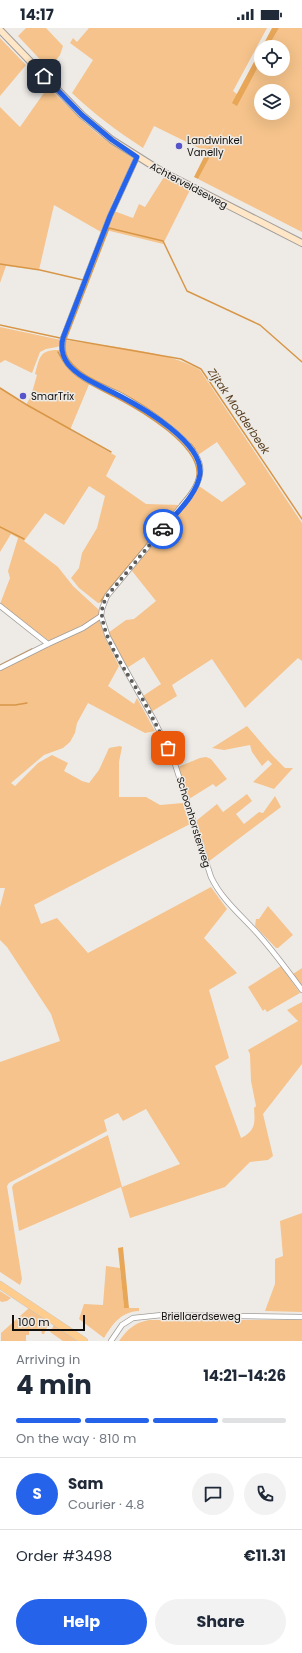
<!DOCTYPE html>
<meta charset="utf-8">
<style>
:root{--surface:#fff;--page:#f2f2f3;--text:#1f2937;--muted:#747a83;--line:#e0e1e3;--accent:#2563eb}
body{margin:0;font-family:Poppins,sans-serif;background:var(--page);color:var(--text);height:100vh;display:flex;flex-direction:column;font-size:15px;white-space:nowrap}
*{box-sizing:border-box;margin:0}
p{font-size:13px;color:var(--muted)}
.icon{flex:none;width:22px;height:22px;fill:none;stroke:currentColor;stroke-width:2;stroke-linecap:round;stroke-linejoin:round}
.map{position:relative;height:1313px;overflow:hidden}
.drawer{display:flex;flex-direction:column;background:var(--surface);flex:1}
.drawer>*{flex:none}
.fabs{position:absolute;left:254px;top:12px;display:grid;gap:8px}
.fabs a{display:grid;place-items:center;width:36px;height:36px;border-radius:50%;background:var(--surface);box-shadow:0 4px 16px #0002;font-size:20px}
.scale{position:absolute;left:12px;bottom:10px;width:73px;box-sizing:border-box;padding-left:4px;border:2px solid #11100e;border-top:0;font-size:11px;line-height:14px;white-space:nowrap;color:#11100e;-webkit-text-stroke:3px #eeebe7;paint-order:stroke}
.pin{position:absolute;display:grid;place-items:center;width:34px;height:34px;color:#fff;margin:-17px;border-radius:8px;box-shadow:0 2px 6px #0006}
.courier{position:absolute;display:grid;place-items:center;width:40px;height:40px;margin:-20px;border:3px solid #2563eb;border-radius:50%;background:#fff;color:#222;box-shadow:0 1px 5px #0007}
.headline em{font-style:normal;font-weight:700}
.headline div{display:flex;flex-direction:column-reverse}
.headline{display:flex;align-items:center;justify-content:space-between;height:68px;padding:0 16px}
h1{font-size:26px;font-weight:700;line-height:30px}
.bar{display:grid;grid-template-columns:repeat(4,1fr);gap:6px 4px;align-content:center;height:48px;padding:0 16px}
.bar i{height:5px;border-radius:3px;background:var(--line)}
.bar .current{background:var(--accent)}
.bar p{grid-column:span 4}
.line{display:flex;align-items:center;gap:10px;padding:0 16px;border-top:1px solid var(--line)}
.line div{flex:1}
.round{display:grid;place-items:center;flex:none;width:42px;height:42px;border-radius:21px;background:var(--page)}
.cta{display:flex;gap:8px;margin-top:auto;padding:8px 16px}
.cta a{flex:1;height:46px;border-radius:24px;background:var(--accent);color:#fff;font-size:16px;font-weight:700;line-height:46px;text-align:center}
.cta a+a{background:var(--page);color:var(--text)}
.status{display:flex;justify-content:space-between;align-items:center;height:28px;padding:0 20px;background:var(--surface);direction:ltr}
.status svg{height:11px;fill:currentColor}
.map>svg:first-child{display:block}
.green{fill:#f5c38b;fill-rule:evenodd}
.forest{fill:#e8a657}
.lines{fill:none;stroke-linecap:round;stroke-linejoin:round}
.stream{stroke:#d89748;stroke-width:1.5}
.street-casing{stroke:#a19d9a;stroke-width:6}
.secondary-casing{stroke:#a19d9a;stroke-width:8}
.primary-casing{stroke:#c6c6c5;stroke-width:8}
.street{stroke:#fff;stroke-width:4.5}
.secondary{stroke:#fee6c6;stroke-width:6}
.primary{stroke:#fecd8e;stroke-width:7}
.done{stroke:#5e5d5a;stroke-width:4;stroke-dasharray:0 7.2}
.route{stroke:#2563eb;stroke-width:5}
.poi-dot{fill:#5554cb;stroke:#eeebe7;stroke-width:1.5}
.labels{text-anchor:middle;stroke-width:3;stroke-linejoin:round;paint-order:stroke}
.poi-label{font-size:10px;fill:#11100e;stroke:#eeebe7;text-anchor:start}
.street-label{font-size:10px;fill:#11100e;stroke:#eeebe7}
.water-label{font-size:11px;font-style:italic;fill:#573c1b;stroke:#eeebe7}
</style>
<div class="status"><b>14:17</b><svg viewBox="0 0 49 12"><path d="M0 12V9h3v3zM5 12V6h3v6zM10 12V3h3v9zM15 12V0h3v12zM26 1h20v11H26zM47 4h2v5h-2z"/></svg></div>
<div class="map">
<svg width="302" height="1313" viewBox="0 0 302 1313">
<rect width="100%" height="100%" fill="#eeebe7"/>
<path class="green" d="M26,0H46L63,18L60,27L49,41L18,8Z
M89,0H267L233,63L241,69L261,33V41H283V19H268L279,0H302V204L198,151L226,97L213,120L209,119L207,124L154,98L143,120C117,103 94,86 72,65L93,32L70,15L73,10L77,14ZM261,63H283V85H261Z
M0,10L26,37L0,68Z
M48,59L86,96L99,107L134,131L114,171L101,204L54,177L39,242L6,238L0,255V79L20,99Z
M164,149L190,162L163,216L106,202L114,183L133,190L139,176L145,179Z
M0,299L61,312L59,318L57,319L46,321L40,324L32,345L5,332L0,335Z
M64,312C103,318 167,322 200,342L302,495V633L298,630L245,680L212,631L172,657L177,668L151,684L143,668L161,656L144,629L127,640L108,605L126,592L134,591L156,573L132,543L138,533L193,467L199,458L222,474L246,456L217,414L198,427L182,409L119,365L88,350L73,339L64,323Z
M59,322L66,334L90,354L70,402L116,428L106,448L146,476L181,477L103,574L98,575L79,560L71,550L79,540L82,525L97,500L105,468L89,458L64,497L45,485L24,513L58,539L73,558L99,582V587L89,594L49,613L0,576L10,550L8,543L18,510L11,506L0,524V360L26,377L31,368L37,347L35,346C40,329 39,322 59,322Z
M99,592L106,612L119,638L108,658L134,676L137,670L155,703L145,705L88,675L77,695L75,705L70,714L63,720L44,727L11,755L15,758L38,735L52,727L68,735L64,743L82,753L89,755L99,742L109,720L120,718L122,719L119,734V769H146L160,777L183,775L190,796L34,877L41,896L57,890L88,925L211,859L227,881L204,910L237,945L209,962L229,1030L215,1038L241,1110C256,1102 255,1095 254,1080L256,1078L251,1053L250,1026L248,1022L298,993L287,982L302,974V1036L263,1086L273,1128L268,1132L250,1134L225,1159L130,1190L121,1159L19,1203L12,1159L14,1156L108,1107L122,1159L180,1136L146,1081L123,1093L118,1085L104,1092L107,1103L9,1155L7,1158L22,1251L20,1257L0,1244V1034L60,1013L51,986L7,919L0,912V879L5,860H0V640Z
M247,698L271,726L285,740H293L274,761L253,754L272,736L268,732L262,738L252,724L250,717L224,722L212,720Z
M206,729L211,731L227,751L216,759L213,756L189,771L178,739L200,730Z
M247,766L252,773L236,786L244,796L259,784L263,785L275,768L281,779L208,834L196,793L217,776L223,784Z
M268,878L293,907L278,920H276L255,898L256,891H259Z
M281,938L300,965L267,984L265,981L263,983L248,959Z
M302,940V959L293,946Z
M302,1185V1284L265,1283L275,1256V1231L283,1228L280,1193Z
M106,1238L120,1240L124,1280H139V1283C120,1284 113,1296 104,1310L79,1291L84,1276L103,1277Z
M0,1263L11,1270L7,1273L2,1274L0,1273Z
M29,1280L48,1292L49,1295L44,1306H42L41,1303H29V1307H26V1313H1V1305Z
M149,1292H302V1313H119C128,1301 134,1295 149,1292Z
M54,1297H55L79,1313H63L50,1304Z"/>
<path class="forest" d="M272,0H279L268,19H262Z
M261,21V33L237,78L232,75Z
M209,119L214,121L198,151L194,149Z
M123,1219L129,1280H124L118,1220Z"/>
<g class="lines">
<path class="stream" d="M0,236L40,242L83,252
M0,297L60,310
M66,311L181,331L201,341L302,491
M58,324C63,334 68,342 77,348C89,357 104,363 117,370C140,382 200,417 197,447C196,458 187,468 180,476
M0,360L27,377L111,424
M166,394C152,383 137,373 121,365C104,356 81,349 69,332C65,326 64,319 66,311L109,200L163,213L187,263L260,297L302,334
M191,416L195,421
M0,499L24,511
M101,573L111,559L173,485
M0,637L32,621
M0,677H15L27,675"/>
<defs>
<path id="street" d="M137,129L110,188L63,310C61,318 62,328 68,336C80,351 103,359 120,367C143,380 195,411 200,438C202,450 195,461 189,469L107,568L102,581L101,588L108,609L123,637L154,692L174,733L211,849C222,872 241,887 258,906C274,924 288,943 302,962
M0,578L48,616
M0,640L48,616L83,600L101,588
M111,1313L122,1297L133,1290L162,1287L302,1289"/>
<path id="secondary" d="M0,2L82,87L112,112L161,143L302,215"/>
<path id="primary" d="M0,1257L84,1313"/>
</defs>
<use href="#street" class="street-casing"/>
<use href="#secondary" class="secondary-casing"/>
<use href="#primary" class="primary-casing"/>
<use href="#street" class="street"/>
<use href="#secondary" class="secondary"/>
<use href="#primary" class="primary"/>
</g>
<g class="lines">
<path class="done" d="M163,501L107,568C104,574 101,581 102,588C105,613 125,642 138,663C149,682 158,701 168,720"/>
<path class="route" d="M44,48L82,87L112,112L137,129L110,188L63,310C61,318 62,328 68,336C80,351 104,359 120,368C143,380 204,415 200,446C197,467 176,485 163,501"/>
</g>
<g class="poi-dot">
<circle cx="179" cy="118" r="4"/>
<circle cx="23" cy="368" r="4"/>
</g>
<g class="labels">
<g class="poi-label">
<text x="187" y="116">Landwinkel<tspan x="187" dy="12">Vanelly</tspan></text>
<text x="31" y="372">SmarTrix</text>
</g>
<g class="street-label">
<text transform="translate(189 157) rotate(28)" y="4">Achterveldseweg</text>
<text transform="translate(194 794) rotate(73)" y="4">Schoonhorsterweg</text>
<text x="201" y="1292">Briellaerdseweg</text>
</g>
<g class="water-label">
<text transform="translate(239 383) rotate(56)" y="4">Zijtak Modderbeek</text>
</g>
</g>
</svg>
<div class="fabs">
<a><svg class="icon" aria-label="locate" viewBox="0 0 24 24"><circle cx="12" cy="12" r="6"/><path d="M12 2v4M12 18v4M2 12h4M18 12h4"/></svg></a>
<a><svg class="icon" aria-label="layers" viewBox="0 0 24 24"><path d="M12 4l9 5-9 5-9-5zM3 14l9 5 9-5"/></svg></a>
</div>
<div class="scale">100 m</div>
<div class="pin" style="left:168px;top:720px;background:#ea580c"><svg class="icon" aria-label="bag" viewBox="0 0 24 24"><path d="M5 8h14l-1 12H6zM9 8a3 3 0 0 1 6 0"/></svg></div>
<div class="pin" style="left:44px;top:48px;background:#1f2937"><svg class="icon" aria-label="home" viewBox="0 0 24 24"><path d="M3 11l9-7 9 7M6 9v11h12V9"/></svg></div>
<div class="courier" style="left:163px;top:501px"><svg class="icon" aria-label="car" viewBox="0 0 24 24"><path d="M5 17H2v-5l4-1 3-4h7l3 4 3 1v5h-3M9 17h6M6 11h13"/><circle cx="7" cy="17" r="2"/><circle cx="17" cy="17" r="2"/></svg></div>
</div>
<section class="drawer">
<div class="headline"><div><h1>4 min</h1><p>Arriving in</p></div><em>14:21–14:26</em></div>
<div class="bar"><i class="current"></i><i class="current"></i><i class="current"></i><i></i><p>On the way · 810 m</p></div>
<div class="line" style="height:72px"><b class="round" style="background:var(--accent);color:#fff">S</b><div><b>Sam</b><p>Courier · 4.8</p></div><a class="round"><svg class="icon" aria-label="chat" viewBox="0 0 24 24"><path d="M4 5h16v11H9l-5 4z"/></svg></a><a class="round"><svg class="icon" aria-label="phone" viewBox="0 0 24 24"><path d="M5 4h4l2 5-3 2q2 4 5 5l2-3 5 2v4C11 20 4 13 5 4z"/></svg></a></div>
<div class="line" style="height:52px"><div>Order #3498</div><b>€11.31</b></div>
<div class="cta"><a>Help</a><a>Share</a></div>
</section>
